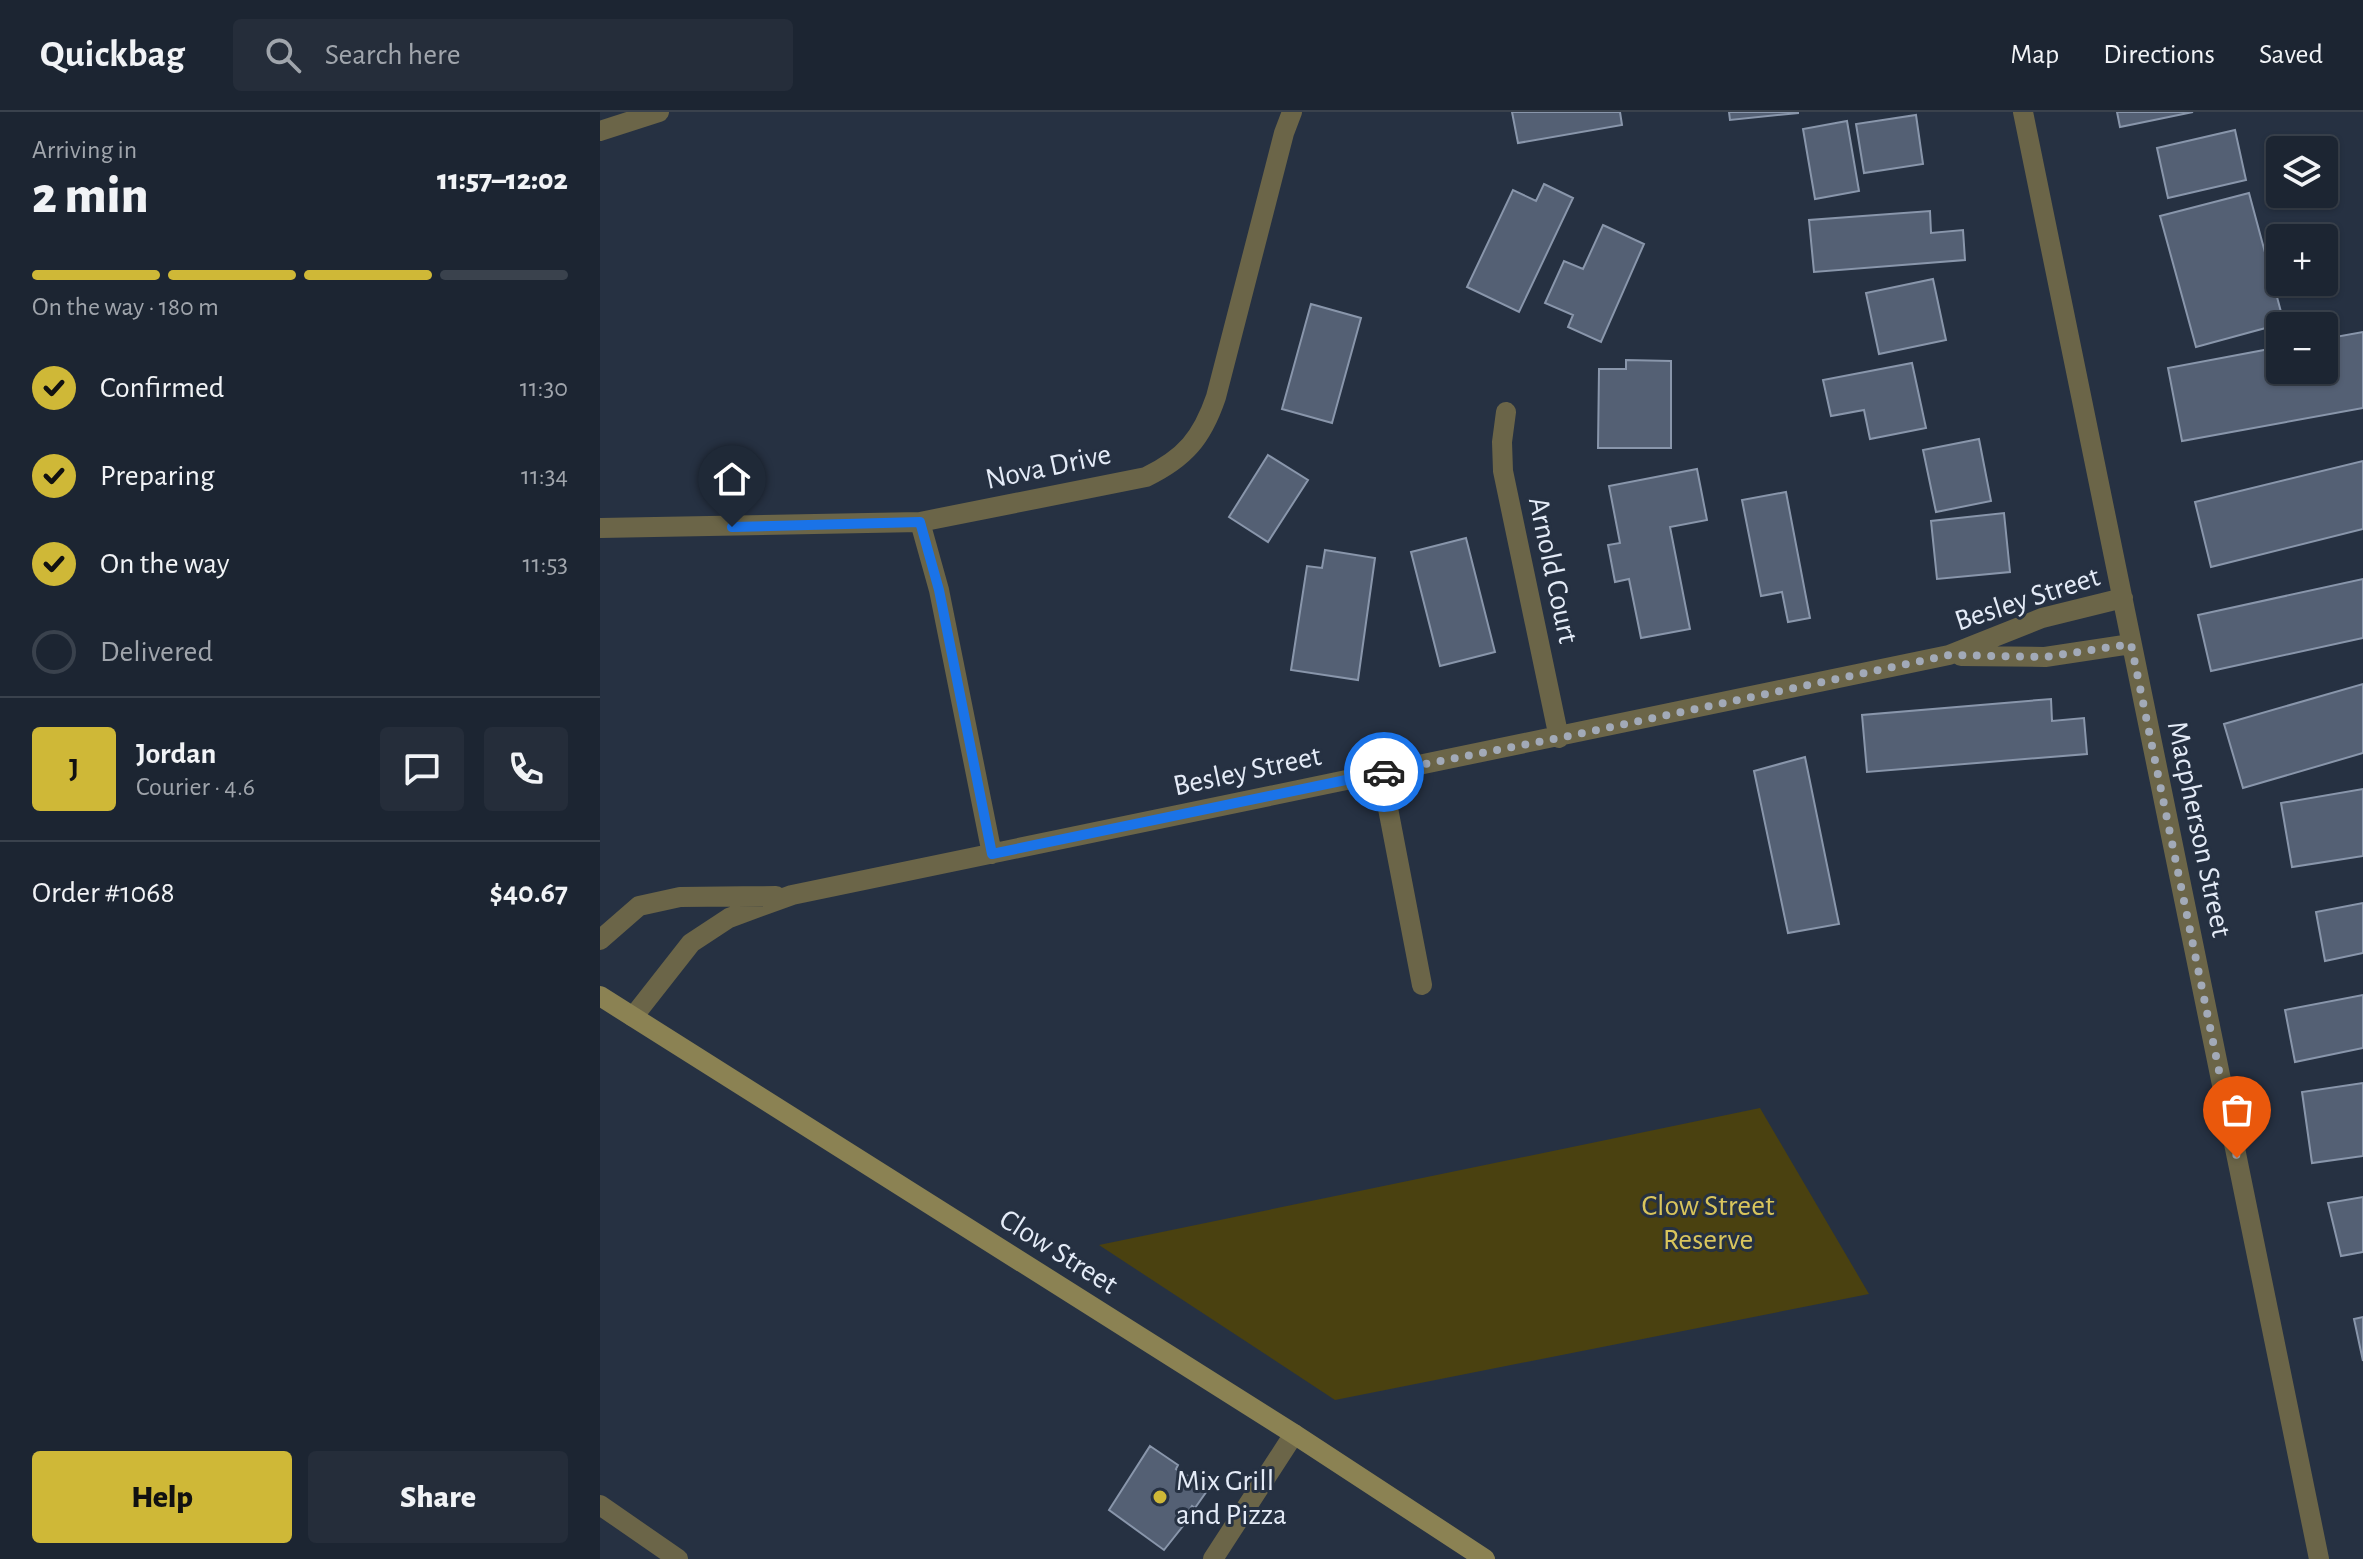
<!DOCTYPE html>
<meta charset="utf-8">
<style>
:root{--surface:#1c2532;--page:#252d3a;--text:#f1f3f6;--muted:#a0a5ac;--line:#3a424d;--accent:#cfb837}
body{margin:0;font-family:"Alegreya Sans",sans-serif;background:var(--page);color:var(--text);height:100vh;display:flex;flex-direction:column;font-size:30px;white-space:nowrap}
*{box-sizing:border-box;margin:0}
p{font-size:26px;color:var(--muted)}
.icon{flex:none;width:44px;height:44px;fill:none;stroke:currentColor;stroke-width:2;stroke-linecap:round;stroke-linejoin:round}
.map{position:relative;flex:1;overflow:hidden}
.details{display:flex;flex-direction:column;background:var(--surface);width:600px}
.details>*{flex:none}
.fabs{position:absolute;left:1666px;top:24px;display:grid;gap:16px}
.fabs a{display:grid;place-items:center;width:72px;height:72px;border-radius:8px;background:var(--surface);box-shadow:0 2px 6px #0004,0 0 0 2px var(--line);font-size:40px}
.pin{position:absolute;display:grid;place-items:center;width:68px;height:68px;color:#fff;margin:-82px -34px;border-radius:50% 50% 50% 0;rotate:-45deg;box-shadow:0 0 8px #0007}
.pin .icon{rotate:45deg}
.courier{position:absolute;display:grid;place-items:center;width:80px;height:80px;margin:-40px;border:6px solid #1a73e8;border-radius:50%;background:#fff;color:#222;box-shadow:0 2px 10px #0007}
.overview em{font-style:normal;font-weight:800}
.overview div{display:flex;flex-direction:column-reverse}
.overview{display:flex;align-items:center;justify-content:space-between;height:136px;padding:0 32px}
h1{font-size:52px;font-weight:800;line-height:60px}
.bar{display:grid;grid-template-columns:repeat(4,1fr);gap:12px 8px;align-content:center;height:96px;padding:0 32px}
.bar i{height:10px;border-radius:6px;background:var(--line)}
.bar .current{background:var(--accent)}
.bar p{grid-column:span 4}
.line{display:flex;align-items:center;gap:20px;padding:0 32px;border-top:2px solid var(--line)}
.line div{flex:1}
.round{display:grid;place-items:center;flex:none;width:84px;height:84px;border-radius:8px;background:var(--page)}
ol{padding:0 32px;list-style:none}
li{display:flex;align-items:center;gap:24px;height:88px}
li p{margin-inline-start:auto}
li .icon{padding:8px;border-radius:50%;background:var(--accent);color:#111;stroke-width:4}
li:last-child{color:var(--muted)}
li i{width:44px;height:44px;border:4px solid var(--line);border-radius:50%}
.primary-button{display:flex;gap:16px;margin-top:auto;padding:16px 32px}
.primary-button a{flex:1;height:92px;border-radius:8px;background:var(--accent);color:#111;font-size:32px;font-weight:800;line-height:92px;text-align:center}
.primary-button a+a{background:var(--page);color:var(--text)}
header{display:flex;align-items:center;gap:48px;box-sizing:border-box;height:112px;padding:0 40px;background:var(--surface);border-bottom:2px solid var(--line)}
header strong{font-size:38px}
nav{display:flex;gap:44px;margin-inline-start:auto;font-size:28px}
.search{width:560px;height:72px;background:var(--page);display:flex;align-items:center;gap:20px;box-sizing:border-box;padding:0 28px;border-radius:8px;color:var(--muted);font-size:30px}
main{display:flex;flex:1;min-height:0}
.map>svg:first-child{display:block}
.green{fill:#4a4110}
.building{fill:#546074;stroke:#8996ab;stroke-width:2}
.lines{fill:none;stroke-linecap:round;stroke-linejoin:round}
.street{stroke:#6b6548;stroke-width:20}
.secondary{stroke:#8b8253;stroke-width:20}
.done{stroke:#a2aab8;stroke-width:8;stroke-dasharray:0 14.4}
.route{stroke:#1a73e8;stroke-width:10}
.poi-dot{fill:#cfb837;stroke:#263142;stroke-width:3}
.labels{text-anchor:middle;stroke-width:6;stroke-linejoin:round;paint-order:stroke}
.street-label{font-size:30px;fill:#e4ebf7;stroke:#263142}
.park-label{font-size:30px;fill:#d9c55c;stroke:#263142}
.poi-label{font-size:30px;fill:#e4ebf7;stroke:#263142;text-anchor:start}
</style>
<header>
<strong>Quickbag</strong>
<div class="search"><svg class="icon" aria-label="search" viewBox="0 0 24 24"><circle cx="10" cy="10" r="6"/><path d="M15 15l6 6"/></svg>Search here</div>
<nav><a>Map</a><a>Directions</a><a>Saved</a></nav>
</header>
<main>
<section class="details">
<div class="overview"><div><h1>2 min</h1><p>Arriving in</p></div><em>11:57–12:02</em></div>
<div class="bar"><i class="current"></i><i class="current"></i><i class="current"></i><i></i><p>On the way · 180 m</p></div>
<ol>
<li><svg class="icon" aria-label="check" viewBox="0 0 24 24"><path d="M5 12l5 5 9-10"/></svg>Confirmed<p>11:30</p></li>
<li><svg class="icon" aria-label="check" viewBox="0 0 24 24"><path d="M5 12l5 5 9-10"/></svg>Preparing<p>11:34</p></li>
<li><svg class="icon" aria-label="check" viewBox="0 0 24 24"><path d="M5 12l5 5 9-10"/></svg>On the way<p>11:53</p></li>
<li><i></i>Delivered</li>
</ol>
<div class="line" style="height:144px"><b class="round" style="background:var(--accent);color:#111">J</b><div><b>Jordan</b><p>Courier · 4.6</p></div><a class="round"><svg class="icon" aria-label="chat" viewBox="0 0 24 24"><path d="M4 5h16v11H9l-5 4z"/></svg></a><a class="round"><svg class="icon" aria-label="phone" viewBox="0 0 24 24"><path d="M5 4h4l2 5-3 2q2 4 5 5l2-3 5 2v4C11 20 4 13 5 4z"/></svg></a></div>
<div class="line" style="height:104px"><div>Order #1068</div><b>$40.67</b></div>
<div class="primary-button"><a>Help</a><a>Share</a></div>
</section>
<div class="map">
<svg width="1763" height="1447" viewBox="0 0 1763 1447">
<rect width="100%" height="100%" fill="#263142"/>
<path class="green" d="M1160,996L1269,1182L735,1288L499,1133Z"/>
<path class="building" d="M912,0H1020L1022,13L918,31Z
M1129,0H1198V1L1130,8Z
M1517,0H1593L1520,15Z
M1316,3L1323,52L1264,61L1256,12Z
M1247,9L1259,79L1215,87L1203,17Z
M1635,18L1646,68L1568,86L1557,36Z
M944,72L973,86L919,200L867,175L913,78L936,89Z
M1649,81L1684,211L1596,235L1560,104Z
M1330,99L1331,121L1363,118L1365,148L1214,160L1209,108Z
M1003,113L1044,132L1001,230L968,215L973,203L945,191L964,149L983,157Z
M1333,167L1346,228L1279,242L1266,181Z
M711,192L761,206L732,311L682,297Z
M1763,220V296L1582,329L1568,256L1680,235V258H1724V227Z
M1026,248L1071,249V336H998L999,257H1026Z
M1312,251L1326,316L1270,327L1264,298L1231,304L1223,268Z
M1379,327L1391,389L1336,400L1323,338Z
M668,343L708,368L668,430L629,405Z
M1763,349V417L1611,455L1595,390Z
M1097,357L1107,408L1070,415L1090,517L1041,526L1029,467L1015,470L1008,433L1020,431L1009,374Z
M1186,380L1210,506L1188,510L1182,480L1161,484L1142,388Z
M1404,401L1410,460L1337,467L1331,409Z
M866,426L895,540L840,554L811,440Z
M725,438L775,446L758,568L691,558L707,454L722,456Z
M1763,467V526L1611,559L1598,503Z
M1763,572V641L1643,676L1624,612Z
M1451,587L1452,609L1484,606L1487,642L1267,660L1262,603Z
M1205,645L1239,812L1188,821L1154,659Z
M1763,677V744L1692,755L1681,691Z
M1763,791V841L1725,849L1716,800Z
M1763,883V936L1695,950L1685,898Z
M1763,971V1044L1712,1051L1702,980Z
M1763,1085V1140L1741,1144L1728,1091Z
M1763,1205V1249L1754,1207Z
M550,1334L578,1353L576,1357L609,1376L595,1396L592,1394L580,1412L583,1414L564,1438L509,1398Z"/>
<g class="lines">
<path class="street" d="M1423,0L1719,1447
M0,19L59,0
M906,300L902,330L903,359L959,626
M0,416L320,410
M1361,544L1445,545L1531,532
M781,660L822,873
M392,742L339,478L320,410L546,365C585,346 602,326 616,285L684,21L692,0
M0,828L39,794L80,785L176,784
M33,905L91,831L129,806L192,783L1349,543L1442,506L1523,486
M0,1393L78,1447
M613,1447L694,1322"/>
<path class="secondary" d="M0,884L694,1322L885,1447"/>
</g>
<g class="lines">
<path class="done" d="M784,660L959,626L1349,543L1445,545L1531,532L1637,1046"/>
<path class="route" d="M132,415L320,410L339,478L392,742L784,660"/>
</g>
<circle class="poi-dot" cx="560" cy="1385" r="8"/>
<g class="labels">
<g class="street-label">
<text transform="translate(448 354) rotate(-12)" y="10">Nova Drive</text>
<text transform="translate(954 458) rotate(78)" y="10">Arnold Court</text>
<text transform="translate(1427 486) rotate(-18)" y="10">Besley Street</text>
<text transform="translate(647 658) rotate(-12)" y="10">Besley Street</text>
<text transform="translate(1600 717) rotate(78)" y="10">Macpherson Street</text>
<text transform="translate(459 1139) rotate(32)" y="10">Clow Street</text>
</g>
<g class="park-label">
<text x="1108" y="1103">Clow Street<tspan x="1108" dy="34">Reserve</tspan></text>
</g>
<g class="poi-label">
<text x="576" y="1378">Mix Grill<tspan x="576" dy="34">and Pizza</tspan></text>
</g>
</g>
</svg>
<div class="fabs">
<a><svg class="icon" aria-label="layers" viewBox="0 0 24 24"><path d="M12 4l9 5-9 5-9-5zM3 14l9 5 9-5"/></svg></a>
<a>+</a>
<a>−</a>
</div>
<div class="pin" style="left:1637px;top:1046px;background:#ea580c"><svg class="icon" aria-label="bag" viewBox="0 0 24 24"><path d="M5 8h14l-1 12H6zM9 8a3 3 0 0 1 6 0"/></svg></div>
<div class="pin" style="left:132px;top:415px;background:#1f2937"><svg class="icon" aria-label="home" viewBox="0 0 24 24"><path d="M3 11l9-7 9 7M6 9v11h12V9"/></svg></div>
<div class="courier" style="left:784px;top:660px"><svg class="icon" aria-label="car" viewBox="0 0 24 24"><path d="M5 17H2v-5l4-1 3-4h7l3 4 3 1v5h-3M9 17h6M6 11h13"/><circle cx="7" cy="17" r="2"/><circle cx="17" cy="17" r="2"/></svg></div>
</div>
</main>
